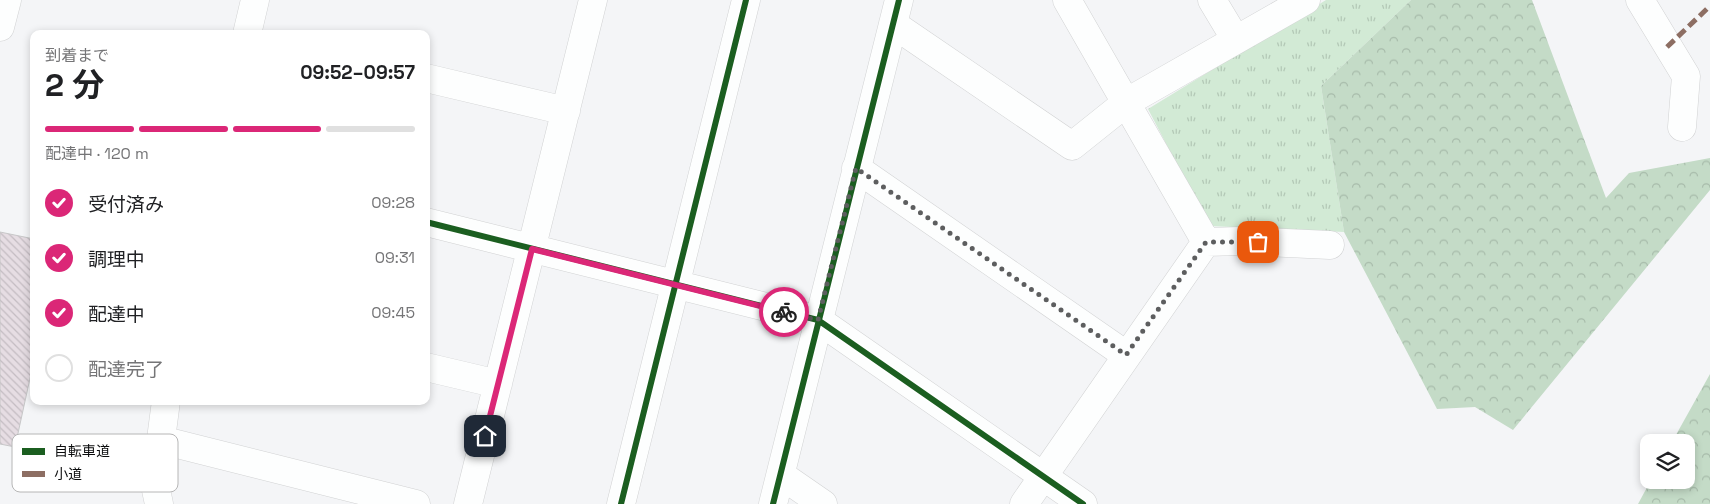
<!DOCTYPE html>
<html lang="ja">
<meta charset="utf-8">
<style>
:root{--surface:#fff;--page:#f2f2f2;--text:#202124;--muted:#757577;--line:#e0e0e0;--accent:#db2777}
body{margin:0;font-family:"Space Grotesk","Noto Sans JP",sans-serif;background:var(--page);color:var(--text);height:100vh;display:flex;flex-direction:column;font-size:19px;white-space:nowrap}
*{box-sizing:border-box;margin:0}
p{font-size:16px;color:var(--muted)}
.icon{flex:none;width:28px;height:28px;fill:none;stroke:currentColor;stroke-width:2;stroke-linecap:round;stroke-linejoin:round}
.map{position:relative;flex:1;overflow:hidden}
.panel{position:absolute;left:30px;top:30px;width:400px;height:375px;display:flex;flex-direction:column;background:var(--surface);border-radius:10px;box-shadow:0 2px 8px #0003}
.panel>*{flex:none}
.buttons{position:absolute;left:1640px;top:434px;display:grid;gap:10px}
.buttons a{display:grid;place-items:center;width:55px;height:55px;border-radius:10px;background:var(--surface);box-shadow:0 2px 8px #0003;font-size:25px}
.pin{position:absolute;display:grid;place-items:center;width:42px;height:42px;color:#fff;margin:-21px;border-radius:10px;box-shadow:0 2px 8px #0006}
.courier{position:absolute;display:grid;place-items:center;width:50px;height:50px;margin:-25px;border:4px solid #db2777;border-radius:50%;background:#fff;color:#222;box-shadow:0 1px 6px #0007}
.overview em{font-style:normal;font-weight:700}
.overview div{display:flex;flex-direction:column-reverse}
.overview{display:flex;align-items:center;justify-content:space-between;height:85px;padding:0 15px}
h1{font-size:32px;font-weight:700;line-height:38px}
.bar{display:grid;grid-template-columns:repeat(4,1fr);gap:8px 5px;align-content:center;height:60px;padding:0 15px}
.bar i{height:6px;border-radius:4px;background:var(--line)}
.bar .active{background:var(--accent)}
.bar p{grid-column:span 4}
ol{padding:0 15px;list-style:none}
li{display:flex;align-items:center;gap:15px;height:55px}
li p{margin-inline-start:auto}
li .icon{padding:5px;border-radius:50%;background:var(--accent);color:#fff;stroke-width:4}
li:last-child{color:var(--muted)}
li i{width:28px;height:28px;border:2px solid var(--line);border-radius:50%}
.map>svg:first-child{display:block}
.grass{fill:url(#grass-tufts)}
.forest{fill:url(#forest-crowns)}
.building{fill:url(#building-back-hatch);stroke:#c7c7c8}
.lines{fill:none;stroke-linecap:round;stroke-linejoin:round}
.minor-casing{stroke:#d1d2d3;stroke-width:29}
.primary-casing{stroke:#d1d2d3;stroke-width:29}
.minor{stroke:#fdfefe;stroke-width:28}
.primary{stroke:#fdfefe;stroke-width:28}
.quiet{stroke:#8d6e63;stroke-width:5;stroke-dasharray:10 5;stroke-linecap:butt}
.cycleway-casing{stroke:#fff;stroke-width:9}
.cycleway{stroke:#1b5e20;stroke-width:6}
.done{stroke:#5d5e5f;stroke-width:5;stroke-dasharray:0 9}
.route{stroke:#db2777;stroke-width:6}
.key{fill:#fff;stroke:#b6b6b6;stroke-width:1}
.key-label{font-size:14px;fill:#0b0c0d}
</style>
<div class="map">
<svg width="1710" height="504" viewBox="0 0 1710 504">
<defs>
<pattern id="grass-tufts" width="24" height="20" patternUnits="userSpaceOnUse" patternTransform="scale(1.25)"><rect width="24" height="20" fill="#d2ead5"/><path d="M3 7l-1-3M5 7V3M7 7l1-3M15 17l-1-3M17 17v-4M19 17l1-3" fill="none" stroke="#b3c8b6"/></pattern>
<pattern id="forest-crowns" width="20" height="18" patternUnits="userSpaceOnUse" patternTransform="scale(1.25)"><rect width="20" height="18" fill="#c4dbc7"/><path d="M2 6a3 3 0 1 1 6 0M12 15a3 3 0 1 1 6 0" fill="none" stroke="#a7bbaa"/></pattern>
<pattern id="building-back-hatch" width="6" height="6" patternUnits="userSpaceOnUse" patternTransform="scale(1.25)"><rect width="6" height="6" fill="#e6dde3"/><path d="M-1 5l2 2M0 0l6 6M5-1l2 2" fill="none" stroke="#c4bcc2"/></pattern>
</defs>
<rect width="100%" height="100%" fill="#f4f5f7"/>
<path class="grass" d="M1326,0H1411L1321,86L1344,232L1209,226L1148,109Z"/>
<path class="forest" d="M1411,0H1532L1606,198L1629,173L1710,158V190L1513,430L1475,407L1437,409L1344,232L1321,86Z
M1710,374V504H1638L1651,480H1686V442H1672Z"/>
<path class="building" d="M0,232L34,239V360L15,447L0,444Z"/>
<g class="lines">
<defs>
<path id="minor" d="M1067,0L1206,242
M1212,0L1236,40
M1640,0L1686,76L1682,127
M893,24L1072,146L1127,102L1306,0
M247,34L255,0
M426,78L566,111
M856,168L1126,355
M426,222L818,320L1083,504
M1206,242L1240,241L1330,245
M426,367L498,384
M161,440L416,504
M781,475L823,504
M159,504L155,485L166,401
M468,504L593,0
M621,504L746,0
M773,504L899,0
M1024,504L1206,242"/>
<path id="primary" d="M0,27L7,0"/>
</defs>
<use href="#minor" class="minor-casing"/>
<use href="#primary" class="primary-casing"/>
<use href="#minor" class="minor"/>
<use href="#primary" class="primary"/>
<path class="quiet" d="M1667,47L1710,6"/>
<defs>
<path id="cycleway" d="M426,222L818,320L1083,504
M621,504L746,0
M773,504L899,0"/>
</defs>
<use href="#cycleway" class="cycleway-casing"/>
<use href="#cycleway" class="cycleway"/>
</g>
<g class="lines">
<path class="done" d="M784,312L818,320L856,168L1126,355L1206,242H1258"/>
<path class="route" d="M485,436L532,249L784,312"/>
</g>
<rect x="12" y="434" width="166" height="58" rx="8" class="key"/>
<rect x="22" y="448" width="23" height="7" fill="#1b5e20"/>
<rect x="22" y="471" width="23" height="6" fill="#8d6e63"/>
<g class="key-label">
<text x="54" y="456">自転車道</text>
<text x="54" y="479">小道</text>
</g>
</svg>
<div class="buttons">
<a><svg class="icon" aria-label="layers" viewBox="0 0 24 24"><path d="M12 4l9 5-9 5-9-5zM3 14l9 5 9-5"/></svg></a>
</div>
<div class="pin" style="left:1258px;top:242px;background:#ea580c"><svg class="icon" aria-label="bag" viewBox="0 0 24 24"><path d="M5 8h14l-1 12H6zM9 8a3 3 0 0 1 6 0"/></svg></div>
<div class="pin" style="left:485px;top:436px;background:#1f2937"><svg class="icon" aria-label="home" viewBox="0 0 24 24"><path d="M3 11l9-7 9 7M6 9v11h12V9"/></svg></div>
<div class="courier" style="left:784px;top:312px"><svg class="icon" aria-label="bike" viewBox="0 0 24 24"><circle cx="6" cy="16" r="4"/><circle cx="18" cy="16" r="4"/><path d="M6 16l4-8h5l3 8M10 8l3 8H6M13 5h3"/></svg></div>
<section class="panel">
<div class="overview"><div><h1>2 分</h1><p>到着まで</p></div><em>09:52–09:57</em></div>
<div class="bar"><i class="active"></i><i class="active"></i><i class="active"></i><i></i><p>配達中 · 120 m</p></div>
<ol>
<li><svg class="icon" aria-label="check" viewBox="0 0 24 24"><path d="M5 12l5 5 9-10"/></svg>受付済み<p>09:28</p></li>
<li><svg class="icon" aria-label="check" viewBox="0 0 24 24"><path d="M5 12l5 5 9-10"/></svg>調理中<p>09:31</p></li>
<li><svg class="icon" aria-label="check" viewBox="0 0 24 24"><path d="M5 12l5 5 9-10"/></svg>配達中<p>09:45</p></li>
<li><i></i>配達完了</li>
</ol>
</section>
</div>
